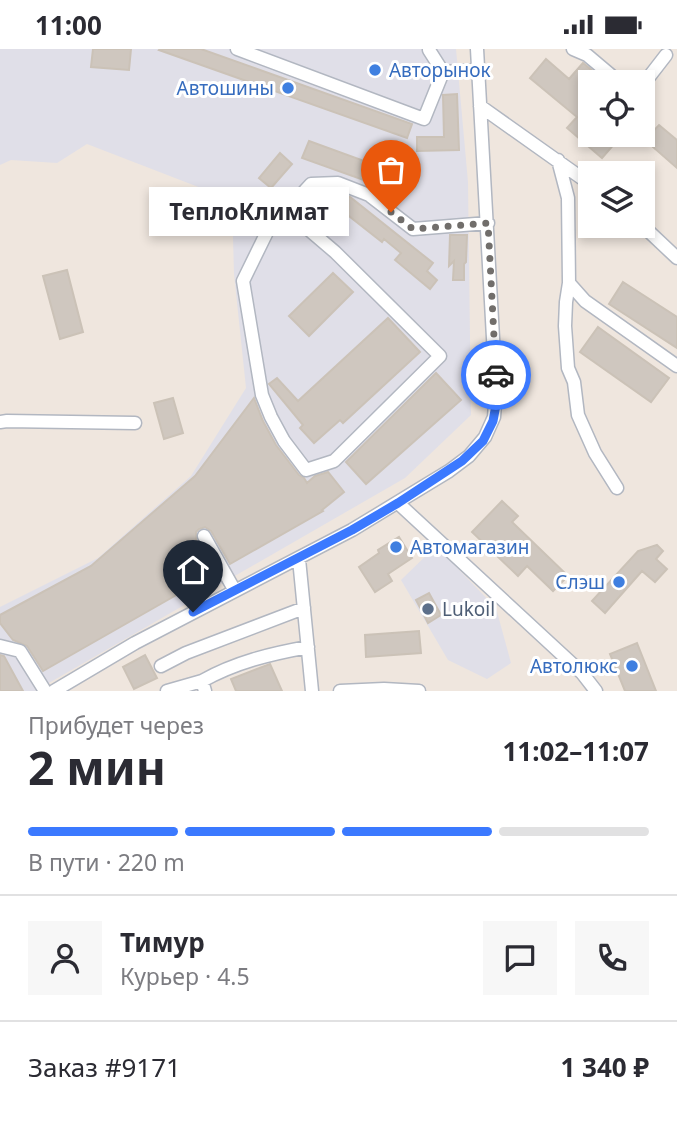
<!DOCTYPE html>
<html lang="ru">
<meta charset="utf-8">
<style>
:root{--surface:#fff;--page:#f7f7f7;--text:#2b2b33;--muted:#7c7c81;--line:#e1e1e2;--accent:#3b79ff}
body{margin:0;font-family:"Noto Sans",sans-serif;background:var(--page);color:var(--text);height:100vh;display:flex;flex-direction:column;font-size:26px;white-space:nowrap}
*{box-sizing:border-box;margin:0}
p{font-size:23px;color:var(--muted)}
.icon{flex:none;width:38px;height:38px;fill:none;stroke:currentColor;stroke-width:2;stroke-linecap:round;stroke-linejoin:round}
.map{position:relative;height:642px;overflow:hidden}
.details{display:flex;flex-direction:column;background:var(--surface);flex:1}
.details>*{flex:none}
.controls{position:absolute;left:578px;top:21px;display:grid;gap:14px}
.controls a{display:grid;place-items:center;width:77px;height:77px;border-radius:0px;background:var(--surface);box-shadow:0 4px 10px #0003;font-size:35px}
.pin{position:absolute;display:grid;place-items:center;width:60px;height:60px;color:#fff;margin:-72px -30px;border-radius:50% 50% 50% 0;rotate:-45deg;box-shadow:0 0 7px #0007}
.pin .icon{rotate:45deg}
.courier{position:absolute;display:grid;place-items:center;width:70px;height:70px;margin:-35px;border:5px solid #3b79ff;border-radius:50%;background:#fff;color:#222;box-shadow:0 2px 9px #0007}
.bubble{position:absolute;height:49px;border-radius:0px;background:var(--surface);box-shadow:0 4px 10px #0003;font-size:23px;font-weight:700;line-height:49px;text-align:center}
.summary em{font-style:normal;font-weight:700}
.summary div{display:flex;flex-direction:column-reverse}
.summary{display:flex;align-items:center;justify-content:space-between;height:119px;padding:0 28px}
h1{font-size:46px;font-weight:700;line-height:52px}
.bar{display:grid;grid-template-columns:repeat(4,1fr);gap:10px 7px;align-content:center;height:84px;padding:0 28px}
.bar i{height:9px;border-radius:5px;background:var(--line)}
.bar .selected{background:var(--accent)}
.bar p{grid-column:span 4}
.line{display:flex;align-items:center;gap:18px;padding:0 28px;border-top:2px solid var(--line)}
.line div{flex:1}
.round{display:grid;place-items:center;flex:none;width:74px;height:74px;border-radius:0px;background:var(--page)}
.status{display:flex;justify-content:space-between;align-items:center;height:49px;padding:0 35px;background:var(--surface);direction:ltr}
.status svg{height:19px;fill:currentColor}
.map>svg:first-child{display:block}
.industrial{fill:#e0dfe8}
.building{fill:#cfc7bf;stroke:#cbc2b7;stroke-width:2}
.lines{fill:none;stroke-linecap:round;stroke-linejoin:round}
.minor-casing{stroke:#b2b7c1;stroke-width:15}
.minor{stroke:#fff;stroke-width:12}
.done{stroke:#716e6b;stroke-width:7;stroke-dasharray:0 12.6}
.route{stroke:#3b79ff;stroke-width:9}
.shop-dot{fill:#3f7fe0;stroke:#fff;stroke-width:2.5}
.service-dot{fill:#5c6f8a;stroke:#fff;stroke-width:2.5}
.labels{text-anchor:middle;stroke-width:6;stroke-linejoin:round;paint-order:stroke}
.shop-label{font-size:19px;fill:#366cbe;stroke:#fff;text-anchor:end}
.service-label{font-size:19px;fill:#4e5e75;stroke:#fff;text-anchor:start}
</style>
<div class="status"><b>11:00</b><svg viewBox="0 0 49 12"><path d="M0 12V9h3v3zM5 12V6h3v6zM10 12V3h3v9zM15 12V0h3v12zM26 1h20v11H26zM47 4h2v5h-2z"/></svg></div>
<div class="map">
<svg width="677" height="642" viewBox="0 0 677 642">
<rect width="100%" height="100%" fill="#efe6de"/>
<path class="industrial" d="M0,0H456L468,133L471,366L405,429L35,642H0V558L98,509L191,427L246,339L234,225L232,151L87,95L57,114L11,111L0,116Z
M436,497L496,559L511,614L487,630L448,611L401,531Z"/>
<path class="building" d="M93,0H131L129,21L91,18Z
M160,0H201L412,75L407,89L159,1Z
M546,10L569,30L583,14L606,33H590V86H622L602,109L567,79L577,68L530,29Z
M457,45L459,101L417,102V88H444L443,46Z
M659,76L677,91V119L645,91Z
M309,92L378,117L372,134L302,109Z
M280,104L292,115L271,139L259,129Z
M344,146L350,148L433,214L427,222L437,231L430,240L395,211L401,204L384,190L382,193L335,156Z
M450,186H467L466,213L464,215V231H453L454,212L449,217Z
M67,221L83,283L60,290L43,227Z
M333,224L353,243L309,287L289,267Z
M623,233L677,268V299L609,255Z
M388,269L420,303L343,374L340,371L314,394L300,379L303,376L269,335L277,329L298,352Z
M598,278L669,329L651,353L580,303Z
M436,324L461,351L366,435L346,413Z
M173,349L183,384L164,390L154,354Z
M254,349L263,372L276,396L299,426L304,429L307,434L315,427L328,423L344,443L322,461L323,462L230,515L211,482L205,478L199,480L196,483V491L215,524L43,622L27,597L13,591L0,574V566L91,517L195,427Z
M502,452L518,467L512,473L568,527L553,542L527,517L518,527L472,483Z
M399,488L412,509L388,525L392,532L375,543L359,518L379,504L378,501Z
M657,496L663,502L656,510L667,520L655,533L642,522L605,564L592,552L638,502Z
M429,544L441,566L428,574L416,551Z
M419,582L421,604L366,608L365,586Z
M637,594L656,642H625L610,605Z
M0,606L4,607L23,642H0Z
M145,606L157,629L134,640L123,618Z
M270,615L282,642H236L231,630Z"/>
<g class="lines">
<defs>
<path id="minor" d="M237,0L424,70L443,23L478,21
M573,0L587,6L619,33
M429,1L443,23
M642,37L666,6
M480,57L590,135
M558,111L568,149L569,234L566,253L565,277L568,319L574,333L578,366L595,404L617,439
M287,162L335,203L440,307L334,412L306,421L284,392L271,368L262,346L243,232L267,183L311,135L338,134L369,146L413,180L488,174
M642,176L677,209
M569,234L585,252L677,317
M0,373L7,372L135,374
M398,454L582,624L596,642
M204,487L235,542
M299,510L312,642
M0,597L20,602L45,642
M161,617L186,604L304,559
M54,642L135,594L352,481L449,422L469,407L485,388L494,368L496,343L477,0
M167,642L202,632
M205,642L202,632C236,613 270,605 308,598
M340,642L384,640L419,642"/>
</defs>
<use href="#minor" class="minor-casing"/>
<use href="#minor" class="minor"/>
</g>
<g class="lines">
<path class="done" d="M391,163L413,180L488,174L496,326"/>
<path class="route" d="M193,563L352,481L398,454L462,412L483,392L493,372L496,356V326"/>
</g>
<g class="shop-dot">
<circle cx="375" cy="21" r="7"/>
<circle cx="288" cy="39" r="7"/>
<circle cx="396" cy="498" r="7"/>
<circle cx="619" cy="533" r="7"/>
<circle cx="632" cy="617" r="7"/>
</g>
<circle class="service-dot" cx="428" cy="560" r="7"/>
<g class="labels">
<g class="shop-label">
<text x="389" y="28" text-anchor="start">Авторынок</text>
<text x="274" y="46">Автошины</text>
<text x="410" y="505" text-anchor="start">Автомагазин</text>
<text x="605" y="540">Слэш</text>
<text x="618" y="624">Автолюкс</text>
</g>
<g class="service-label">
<text x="442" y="567">Lukoil</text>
</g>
</g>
</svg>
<div class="controls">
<a><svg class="icon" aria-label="locate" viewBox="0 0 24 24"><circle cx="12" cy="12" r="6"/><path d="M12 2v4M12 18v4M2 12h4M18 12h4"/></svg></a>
<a><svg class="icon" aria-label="layers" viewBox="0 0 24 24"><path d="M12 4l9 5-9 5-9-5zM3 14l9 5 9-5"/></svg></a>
</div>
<div class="pin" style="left:391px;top:163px;background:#ea580c"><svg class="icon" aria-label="bag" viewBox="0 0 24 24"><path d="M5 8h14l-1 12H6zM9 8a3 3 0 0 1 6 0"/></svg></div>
<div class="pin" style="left:193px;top:563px;background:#1f2937"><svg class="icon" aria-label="home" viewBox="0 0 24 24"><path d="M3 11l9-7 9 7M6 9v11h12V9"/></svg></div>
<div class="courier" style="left:496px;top:326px"><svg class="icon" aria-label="car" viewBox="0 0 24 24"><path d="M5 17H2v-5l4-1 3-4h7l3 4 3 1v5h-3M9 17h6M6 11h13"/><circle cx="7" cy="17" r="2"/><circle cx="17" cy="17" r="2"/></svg></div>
<div class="bubble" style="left:149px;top:138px;width:200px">ТеплоКлимат</div>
</div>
<section class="details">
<div class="summary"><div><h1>2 мин</h1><p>Прибудет через</p></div><em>11:02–11:07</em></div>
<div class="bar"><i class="selected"></i><i class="selected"></i><i class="selected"></i><i></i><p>В пути · 220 m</p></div>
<div class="line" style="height:126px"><a class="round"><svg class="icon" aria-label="person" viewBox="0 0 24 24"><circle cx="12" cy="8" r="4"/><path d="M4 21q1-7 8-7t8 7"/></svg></a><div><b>Тимур</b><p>Курьер · 4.5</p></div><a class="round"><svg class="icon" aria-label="chat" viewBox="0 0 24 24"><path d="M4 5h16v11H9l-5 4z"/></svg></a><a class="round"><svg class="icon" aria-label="phone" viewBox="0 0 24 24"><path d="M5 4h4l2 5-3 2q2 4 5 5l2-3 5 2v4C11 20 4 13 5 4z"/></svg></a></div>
<div class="line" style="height:91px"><div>Заказ #9171</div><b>1 340 ₽</b></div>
</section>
